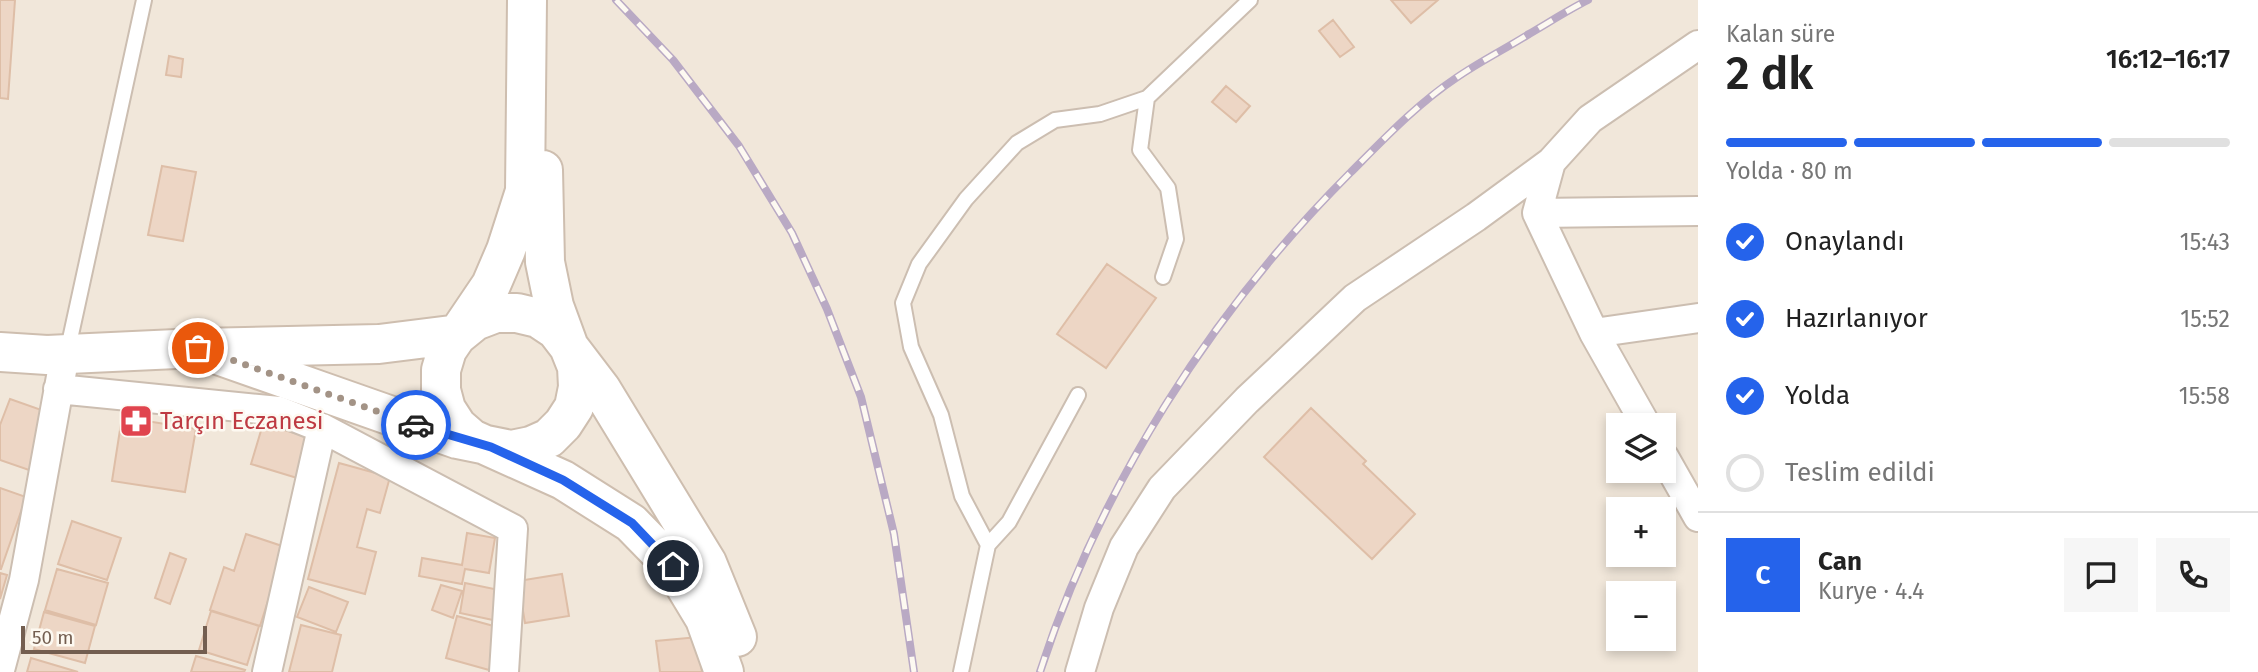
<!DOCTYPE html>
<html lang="tr">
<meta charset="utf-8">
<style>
:root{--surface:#fff;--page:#f6f6f6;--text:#222;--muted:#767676;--line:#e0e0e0;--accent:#2563eb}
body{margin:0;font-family:"Fira Sans",sans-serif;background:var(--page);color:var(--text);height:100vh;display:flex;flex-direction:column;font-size:26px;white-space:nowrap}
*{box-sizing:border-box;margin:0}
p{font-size:23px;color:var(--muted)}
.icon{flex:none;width:38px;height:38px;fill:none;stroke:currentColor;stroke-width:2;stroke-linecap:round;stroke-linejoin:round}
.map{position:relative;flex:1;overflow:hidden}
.drawer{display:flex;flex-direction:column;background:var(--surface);width:560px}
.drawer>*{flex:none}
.controls{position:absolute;left:1606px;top:413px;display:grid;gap:14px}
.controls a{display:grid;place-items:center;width:70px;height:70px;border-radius:0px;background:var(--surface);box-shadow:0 4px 10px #0003;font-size:35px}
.scale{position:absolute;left:21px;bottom:18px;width:186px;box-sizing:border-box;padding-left:7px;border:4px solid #735e50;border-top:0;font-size:19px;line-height:24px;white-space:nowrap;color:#735e50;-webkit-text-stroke:5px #fdf9f1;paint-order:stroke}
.pin{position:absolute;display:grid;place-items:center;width:60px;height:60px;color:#fff;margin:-30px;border:4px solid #fff;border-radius:50%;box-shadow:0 2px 7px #0007}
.courier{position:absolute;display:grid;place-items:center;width:70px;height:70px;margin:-35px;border:5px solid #2563eb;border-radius:50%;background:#fff;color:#222;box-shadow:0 2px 9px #0007}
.overview em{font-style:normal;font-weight:600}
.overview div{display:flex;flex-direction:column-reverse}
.overview{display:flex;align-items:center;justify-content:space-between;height:119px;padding:0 28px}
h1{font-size:46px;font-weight:600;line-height:52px}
.bar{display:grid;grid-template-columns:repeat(4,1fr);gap:10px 7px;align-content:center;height:84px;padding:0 28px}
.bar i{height:9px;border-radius:5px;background:var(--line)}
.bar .active{background:var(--accent)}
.bar p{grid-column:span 4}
.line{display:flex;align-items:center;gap:18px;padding:0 28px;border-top:2px solid var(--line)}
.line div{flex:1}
.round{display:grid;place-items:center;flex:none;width:74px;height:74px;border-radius:0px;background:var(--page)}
ol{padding:0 28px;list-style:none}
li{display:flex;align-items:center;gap:21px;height:77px}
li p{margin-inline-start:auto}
li .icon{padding:7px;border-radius:50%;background:var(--accent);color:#fff;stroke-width:4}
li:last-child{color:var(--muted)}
li i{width:38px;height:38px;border:4px solid var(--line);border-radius:50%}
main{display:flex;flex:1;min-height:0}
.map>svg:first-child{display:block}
.residential{fill:#f1e7da;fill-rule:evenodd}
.building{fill:#edd6c5;stroke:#debea7;stroke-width:2}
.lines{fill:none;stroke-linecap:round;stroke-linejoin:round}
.lane-casing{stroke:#ccbeb1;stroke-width:18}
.street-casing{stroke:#ccbeb1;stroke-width:32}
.secondary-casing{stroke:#cebeaf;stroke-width:42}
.lane{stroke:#fff;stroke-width:14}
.street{stroke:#fff;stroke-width:28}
.secondary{stroke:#fff;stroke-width:38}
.rail-casing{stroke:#b9a9c4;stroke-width:8}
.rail{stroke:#fdf9f1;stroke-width:5;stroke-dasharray:16;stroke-linecap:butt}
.done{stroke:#a39386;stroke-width:7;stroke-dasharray:0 12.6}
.route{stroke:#2563eb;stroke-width:9}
.labels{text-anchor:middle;stroke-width:5;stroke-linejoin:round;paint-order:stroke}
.health-label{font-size:24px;fill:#be3a42;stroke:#fdf9f1;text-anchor:start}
</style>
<main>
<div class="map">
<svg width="1698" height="672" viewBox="0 0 1698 672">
<rect width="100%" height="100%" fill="#fbf5eb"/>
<path class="residential" d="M0,0H1698V672H0ZM1619,425H1664V471H1619ZM1619,509H1664V555H1619ZM1619,593H1664V639H1619Z"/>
<path class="building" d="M0,0H15L8,99L0,98Z
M1391,0H1438L1411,23Z
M1333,20L1354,47L1340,57L1319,31Z
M169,56L183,59L181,77L166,75Z
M1226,86L1250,106L1236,122L1212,102Z
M162,166L196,172L183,241L148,235Z
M1107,264L1156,298L1106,368L1057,334Z
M10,399L50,413L29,470L0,460V425Z
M1311,408L1366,461L1363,464L1415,514L1372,559L1264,457Z
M122,417L196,429L185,492L112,481Z
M263,424L309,437L297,478L251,464Z
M339,463L390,477L380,513L367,509L357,547L376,552L365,594L308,579Z
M0,488L26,497L1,569H0Z
M72,521L121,538L107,580L58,564Z
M467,533L495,538L489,573L465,569L462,584L419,576L422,558L462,565Z
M246,534L285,547L260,626L210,610L224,567L234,571Z
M170,553L186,559L170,604L155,598Z
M57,569L108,583L96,625L45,610Z
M0,573L7,575L0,599Z
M562,574L569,616L525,623L518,581Z
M465,583L499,590L493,620L460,613Z
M441,585L462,591L453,618L432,610Z
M309,587L348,602L336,632L297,617Z
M211,611L259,626L247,665L199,650Z
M44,612L95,626L85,663L34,649Z
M457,616L501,628L489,670L446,658Z
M301,625L341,635L332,672H289Z
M698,637L702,672H660L656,641Z
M196,656L245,670L244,672H191Z
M31,658L78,672H27Z"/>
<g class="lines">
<defs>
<path id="lane" d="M1147,98L1140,150L1168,188L1176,239L1163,277
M67,353L144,0
M988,545L1009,522L1078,395
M961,672L988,545L962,496L941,415L911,347L903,303L919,264L966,199L1017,143L1055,120L1100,114L1147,98L1250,0"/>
<path id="street" d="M1537,213L1698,211
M1594,333L1698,318
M58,389L279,411L322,428L513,529L504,672
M1646,425L1594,333L1537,213L1551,162L1590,119L1698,45
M1664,457L1698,517
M0,670L24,580L62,371
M267,672L322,428
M1080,672L1099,608L1124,547L1162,488L1247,400L1355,298L1476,217L1551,162"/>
<path id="secondary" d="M527,0L525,191L506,250L491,285L447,350L441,370V390L446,409L457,426L472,439L563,480L631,523L673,566L705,619L724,672
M543,170L545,262L554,306L569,347L601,389L707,563L737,637
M0,352L47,355L198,348L379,344L459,334L475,321L496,313H517L538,318L556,330L569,347L577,367L578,387L574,407L563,424L549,438L531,446L511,450L457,439L198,348"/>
</defs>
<use href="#lane" class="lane-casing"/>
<use href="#street" class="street-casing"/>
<use href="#secondary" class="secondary-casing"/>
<use href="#lane" class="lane"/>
<use href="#street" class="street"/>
<use href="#secondary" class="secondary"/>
<defs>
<path id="rail" d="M616,0L673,60L739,146L792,233L827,309L861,397L894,534L914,672
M1040,672C1100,486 1212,311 1350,173C1383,140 1417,104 1456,78C1479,62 1505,49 1529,34C1548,23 1568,10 1588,0"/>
</defs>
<use href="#rail" class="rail-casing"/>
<use href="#rail" class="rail"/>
</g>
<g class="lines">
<path class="done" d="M198,348L416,425"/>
<path class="route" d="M416,425L491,447L563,480L632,523L673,566"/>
</g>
<defs>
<symbol id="pharmacy-square" viewBox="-11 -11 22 22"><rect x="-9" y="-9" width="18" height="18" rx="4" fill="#e0444e" stroke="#fdf9f1"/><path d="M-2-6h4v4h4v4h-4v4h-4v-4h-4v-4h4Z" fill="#fff"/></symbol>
</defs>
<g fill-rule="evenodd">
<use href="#pharmacy-square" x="117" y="402" width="38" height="38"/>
</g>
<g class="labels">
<g class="health-label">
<text x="160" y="429">Tarçın Eczanesi</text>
</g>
</g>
</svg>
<div class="controls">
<a><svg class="icon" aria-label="layers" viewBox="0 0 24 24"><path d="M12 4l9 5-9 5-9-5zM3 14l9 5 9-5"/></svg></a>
<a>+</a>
<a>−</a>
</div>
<div class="scale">50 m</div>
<div class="pin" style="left:198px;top:348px;background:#ea580c"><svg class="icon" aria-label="bag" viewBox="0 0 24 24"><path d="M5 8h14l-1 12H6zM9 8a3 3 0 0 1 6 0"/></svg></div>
<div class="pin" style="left:673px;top:566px;background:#1f2937"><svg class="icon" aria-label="home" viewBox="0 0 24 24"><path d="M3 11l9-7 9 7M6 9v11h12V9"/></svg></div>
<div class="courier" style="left:416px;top:425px"><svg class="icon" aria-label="car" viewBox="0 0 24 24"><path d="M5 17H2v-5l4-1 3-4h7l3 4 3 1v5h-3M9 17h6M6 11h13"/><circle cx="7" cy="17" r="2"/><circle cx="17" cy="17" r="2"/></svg></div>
</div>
<section class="drawer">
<div class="overview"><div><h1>2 dk</h1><p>Kalan süre</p></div><em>16:12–16:17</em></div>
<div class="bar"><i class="active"></i><i class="active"></i><i class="active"></i><i></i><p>Yolda · 80 m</p></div>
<ol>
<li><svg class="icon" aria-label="check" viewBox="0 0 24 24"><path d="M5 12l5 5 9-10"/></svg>Onaylandı<p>15:43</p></li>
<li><svg class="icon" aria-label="check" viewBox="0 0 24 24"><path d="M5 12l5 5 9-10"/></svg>Hazırlanıyor<p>15:52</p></li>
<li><svg class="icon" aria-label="check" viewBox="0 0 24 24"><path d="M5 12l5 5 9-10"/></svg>Yolda<p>15:58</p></li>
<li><i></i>Teslim edildi</li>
</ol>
<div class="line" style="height:126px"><b class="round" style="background:var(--accent);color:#fff">C</b><div><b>Can</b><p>Kurye · 4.4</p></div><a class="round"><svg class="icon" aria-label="chat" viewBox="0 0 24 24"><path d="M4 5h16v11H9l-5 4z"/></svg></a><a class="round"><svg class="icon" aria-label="phone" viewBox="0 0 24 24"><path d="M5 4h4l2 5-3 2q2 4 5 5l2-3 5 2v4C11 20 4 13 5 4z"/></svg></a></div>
</section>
</main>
